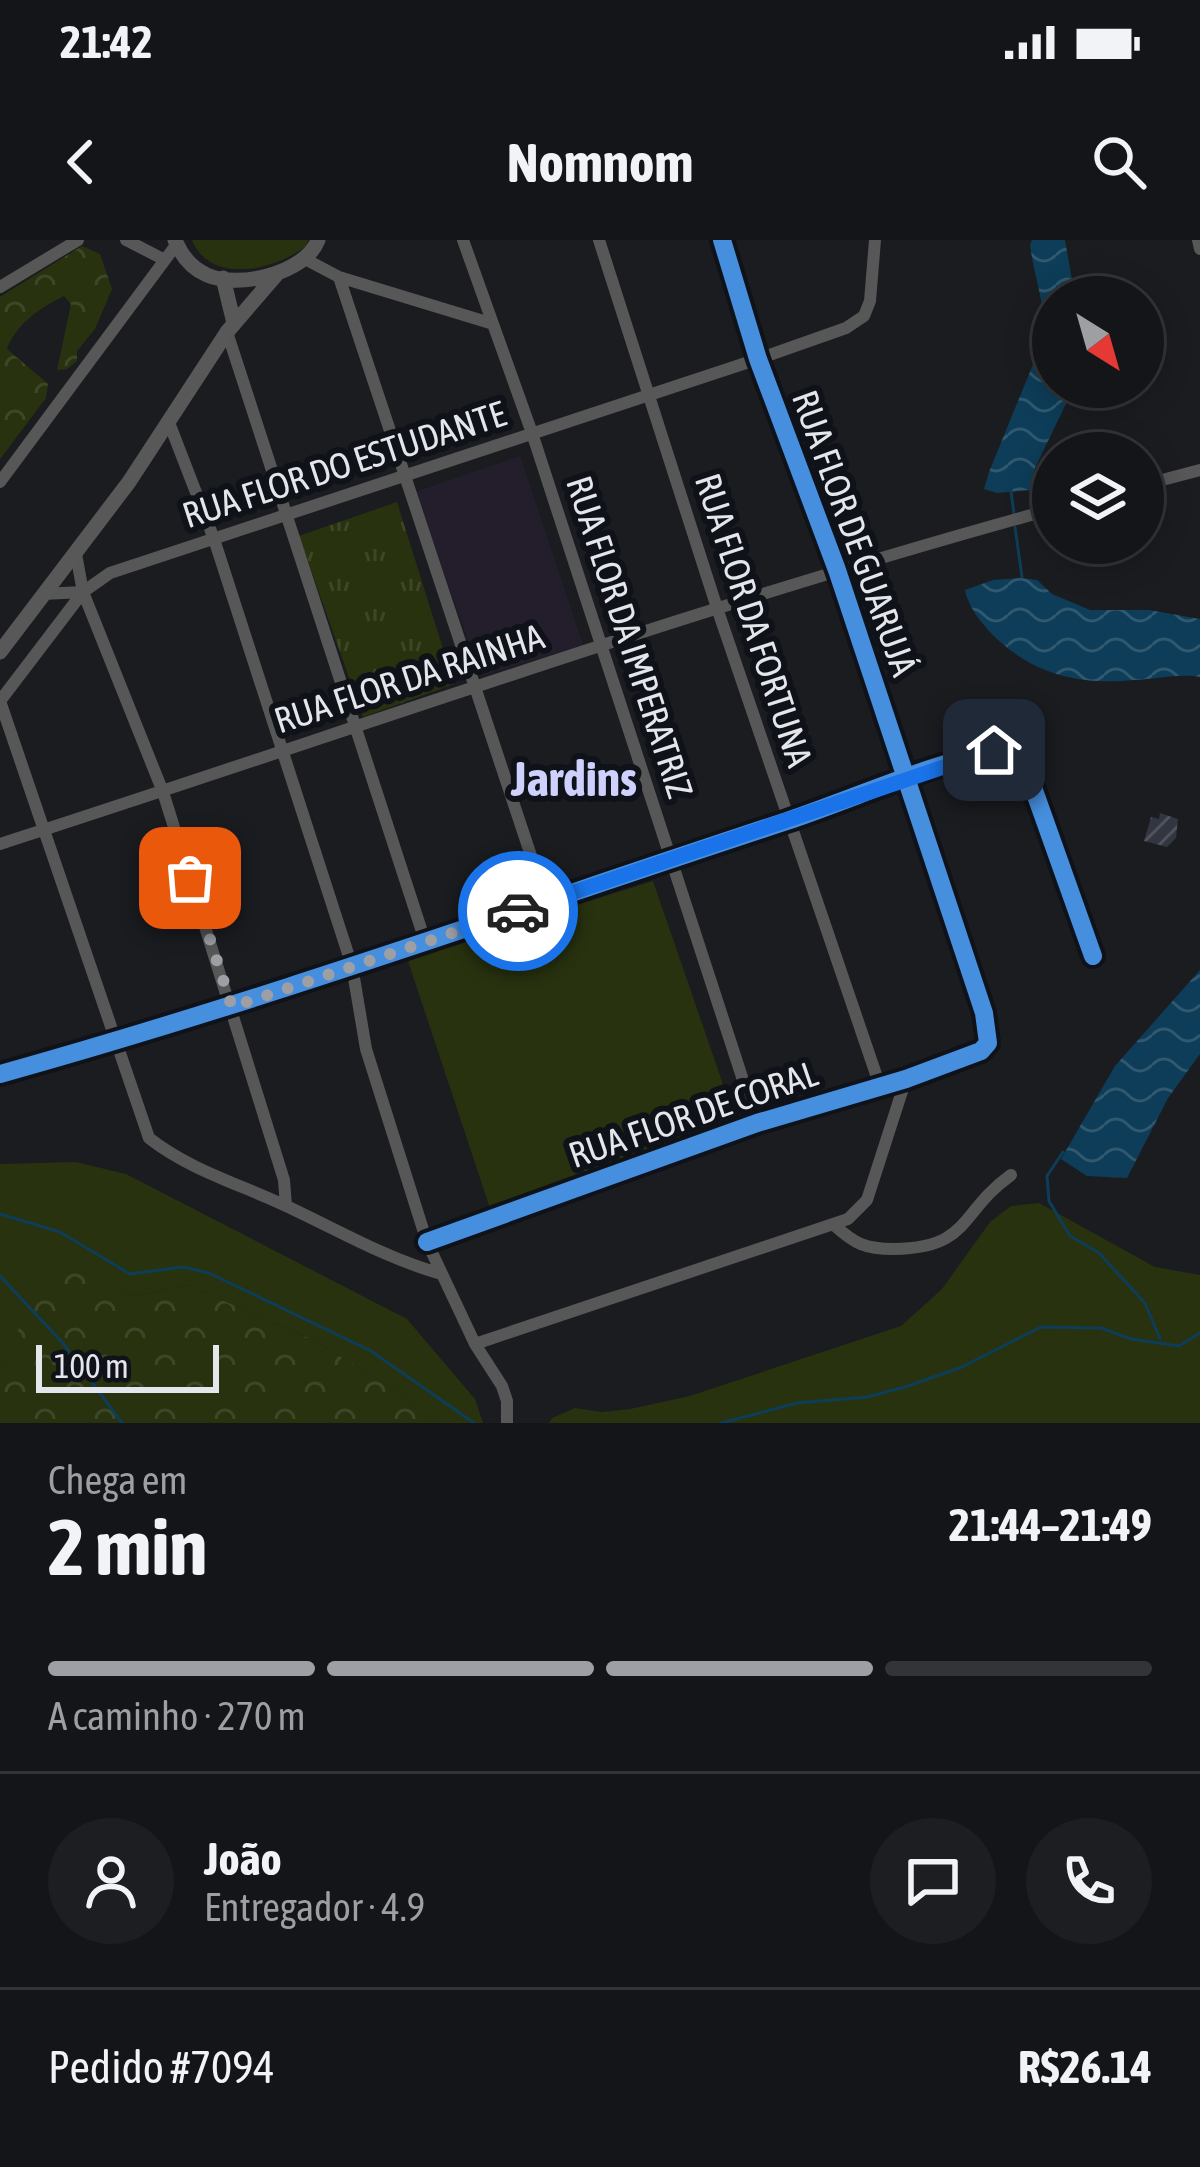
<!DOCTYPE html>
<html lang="pt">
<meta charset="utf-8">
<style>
:root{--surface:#141518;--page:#1d1e21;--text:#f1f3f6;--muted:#9d9fa2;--line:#333437;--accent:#9d9fa4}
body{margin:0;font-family:"Asap Condensed",sans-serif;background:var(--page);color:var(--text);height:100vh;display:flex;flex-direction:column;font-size:45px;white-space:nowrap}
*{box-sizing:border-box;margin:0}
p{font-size:39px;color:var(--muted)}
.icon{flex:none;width:66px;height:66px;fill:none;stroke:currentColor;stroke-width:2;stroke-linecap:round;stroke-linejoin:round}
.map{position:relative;height:1183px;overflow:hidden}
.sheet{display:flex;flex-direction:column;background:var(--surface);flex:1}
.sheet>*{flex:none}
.needle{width:78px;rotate:143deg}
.tools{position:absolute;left:1032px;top:36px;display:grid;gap:24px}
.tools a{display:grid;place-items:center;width:132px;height:132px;border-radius:50%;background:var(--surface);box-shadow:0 6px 30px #0003,0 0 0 3px var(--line);font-size:60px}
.scale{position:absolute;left:36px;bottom:30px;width:183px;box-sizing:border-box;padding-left:12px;border:6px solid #e4e6eb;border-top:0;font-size:33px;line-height:42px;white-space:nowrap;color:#e4e6eb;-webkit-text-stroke:9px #0f1218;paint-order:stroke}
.pin{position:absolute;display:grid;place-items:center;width:102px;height:102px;color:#fff;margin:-51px;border-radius:24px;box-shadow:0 6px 18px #0006}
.courier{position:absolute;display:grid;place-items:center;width:120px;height:120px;margin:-60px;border:9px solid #1a73e8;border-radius:50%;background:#fff;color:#222;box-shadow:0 3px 15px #0007}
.overview em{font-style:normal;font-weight:700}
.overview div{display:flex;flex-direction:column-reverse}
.overview{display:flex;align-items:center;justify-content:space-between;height:204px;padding:0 48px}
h1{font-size:78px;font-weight:700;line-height:90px}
.bar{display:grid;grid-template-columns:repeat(4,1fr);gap:18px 12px;align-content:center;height:144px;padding:0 48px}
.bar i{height:15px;border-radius:9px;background:var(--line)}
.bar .active{background:var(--accent)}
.bar p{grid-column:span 4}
.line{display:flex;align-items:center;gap:30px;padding:0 48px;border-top:3px solid var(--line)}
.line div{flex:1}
.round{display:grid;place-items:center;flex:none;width:126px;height:126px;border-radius:63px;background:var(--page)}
.status{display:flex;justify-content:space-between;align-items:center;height:84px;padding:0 60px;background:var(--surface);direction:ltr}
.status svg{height:33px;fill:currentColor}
header{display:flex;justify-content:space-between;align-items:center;height:156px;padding:0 48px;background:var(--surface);font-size:54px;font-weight:700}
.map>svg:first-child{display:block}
.education{fill:#241e2c}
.grass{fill:#28320f}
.forest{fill:url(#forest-crowns)}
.park{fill:url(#park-tufts)}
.water{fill:url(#water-waves)}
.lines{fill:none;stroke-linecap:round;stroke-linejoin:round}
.stream{stroke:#0d3d58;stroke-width:3}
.building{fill:url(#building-hatch)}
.minor{stroke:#575757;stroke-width:12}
.major{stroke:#595859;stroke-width:15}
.cycleway-casing{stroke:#0f1218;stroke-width:26}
.cycleway{stroke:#468fdf;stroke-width:18}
.done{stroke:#9d9fa4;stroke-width:12;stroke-dasharray:0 21.6}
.route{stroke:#1a73e8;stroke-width:15}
.labels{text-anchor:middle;stroke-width:12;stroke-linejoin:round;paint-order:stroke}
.street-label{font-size:36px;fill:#e4e6eb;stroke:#0f1218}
.district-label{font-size:48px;font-weight:bold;fill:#cdd1fc;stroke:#0f1218}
</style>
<div class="status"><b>21:42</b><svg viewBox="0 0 49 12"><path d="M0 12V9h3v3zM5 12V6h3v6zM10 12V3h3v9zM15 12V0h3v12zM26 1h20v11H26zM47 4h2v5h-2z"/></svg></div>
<header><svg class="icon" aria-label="back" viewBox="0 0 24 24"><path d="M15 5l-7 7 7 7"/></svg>Nomnom<svg class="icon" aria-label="search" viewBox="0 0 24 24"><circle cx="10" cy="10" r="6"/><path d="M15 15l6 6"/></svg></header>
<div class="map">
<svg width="1200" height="1183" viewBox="0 0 1200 1183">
<defs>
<pattern id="forest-crowns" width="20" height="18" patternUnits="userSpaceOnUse" patternTransform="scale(3)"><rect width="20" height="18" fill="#28320f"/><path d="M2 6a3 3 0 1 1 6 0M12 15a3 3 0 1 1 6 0" fill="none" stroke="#3d4626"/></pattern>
<pattern id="park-tufts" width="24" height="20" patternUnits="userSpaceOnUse" patternTransform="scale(3)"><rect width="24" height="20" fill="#28320f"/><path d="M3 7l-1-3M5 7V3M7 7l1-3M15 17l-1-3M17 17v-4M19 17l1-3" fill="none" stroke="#3d4626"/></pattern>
<pattern id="water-waves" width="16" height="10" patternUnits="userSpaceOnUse" patternTransform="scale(3)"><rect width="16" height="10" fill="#0d3d58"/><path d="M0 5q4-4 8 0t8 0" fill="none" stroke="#305970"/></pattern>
<pattern id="building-hatch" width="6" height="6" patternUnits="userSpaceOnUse" patternTransform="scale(3)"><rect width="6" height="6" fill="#323640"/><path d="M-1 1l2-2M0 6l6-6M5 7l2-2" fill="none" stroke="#50535c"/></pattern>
</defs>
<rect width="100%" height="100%" fill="#1a1c20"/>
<path class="education" d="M520,216L583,405L481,436L415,252Z"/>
<path class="grass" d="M192,0H308L306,6C274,31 210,45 192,0Z
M653,641L736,882L491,971L407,718Z
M76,922L126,934L407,1079L475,1159L483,1183H437L399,1152L313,1100L188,1045L135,1056L51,1018L0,1132V924Z
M1039,963L1155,1027L1200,1035V1183H549L552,1178L575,1168L602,1172L630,1169L690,1156L901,1086L942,1049L990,982L1011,966Z"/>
<path class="forest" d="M82,6L100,14L112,49L95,89L77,111V121L67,129L57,130L71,64L64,56C41,67 15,85 7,109L48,144L46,158L0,219V57Z
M50,1017L135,1056L188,1045L313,1100L399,1152L437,1183H0V1132Z"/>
<path class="park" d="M397,262L454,444L363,477L299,296Z"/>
<path class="water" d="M1032,0H1065L1075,57H1053V147H1074L1035,228L1030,250L997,253L984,249L989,232L1045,95C1045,65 1034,35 1030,5Z
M1021,338L1037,340L1052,354L1090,370H1149L1200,379V437C1179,433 1156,439 1134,440C1079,445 1035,435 995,397C983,385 968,367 965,350L993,340Z
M1200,730V814L1168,858L1127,938L1087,936L1061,919L1115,826Z"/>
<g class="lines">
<path class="stream" d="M1011,251L1014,274
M1015,287L1022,337
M1063,912L1047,936L1049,961L1070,996L1099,1013L1145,1063L1160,1099
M0,974L60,992L130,1034L183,1027L209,1033L371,1111L474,1183
M0,1036L62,1102L122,1183
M721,1183L797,1163L867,1157L905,1147L962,1127L1041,1087L1101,1088L1131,1099L1179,1106L1200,1093"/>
</g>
<path class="building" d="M1160,573L1178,579L1176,598L1167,607L1144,601L1151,577L1159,579Z"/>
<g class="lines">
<path class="minor" d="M126,0L165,20
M463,0L532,193L757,883
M599,0L717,368L880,846
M1198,0L1200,9
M305,19L339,37L546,661
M339,37L490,83
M0,47L78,0
M227,92L426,704
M168,180L214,299L352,726L366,809L427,1002L475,1104L502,1146L507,1161V1183
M0,242L176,5
M1143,245L1200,230
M76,314L83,352L163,552L284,940L286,966
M43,354L83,352
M0,461L83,352L110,333L758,119L846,88L864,76L870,61L875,0
M0,461L149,898C188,929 239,944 284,965C336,989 383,1017 438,1033
M0,604C351,491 697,366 1053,269
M0,834C266,760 525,667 787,581C858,557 929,524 1002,509L1012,510L1025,525L1093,716
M834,985C855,1004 865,1009 894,1009C971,1008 959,972 1011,935
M427,1002L757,883L906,839L981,811L988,803L984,773L837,330L758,119L722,0
M475,1104L848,979L867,960L906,839"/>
<path class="major" d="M175,0C181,15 191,28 207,35C238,49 305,34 318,0
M223,38L234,83
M0,412L129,242L227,92L276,35"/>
<defs>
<path id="cycleway" d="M0,834C266,760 525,667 787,581C858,557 929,524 1002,509L1012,510L1025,525L1093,716
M427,1002L757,883L906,839L981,811L988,803L984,773L837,330L758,119L722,0"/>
</defs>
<use href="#cycleway" class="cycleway-casing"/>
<use href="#cycleway" class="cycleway"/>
</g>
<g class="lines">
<path class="done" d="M190,638L232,767L518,671"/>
<path class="route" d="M518,671L994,510"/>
</g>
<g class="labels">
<g class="street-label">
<text transform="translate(344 224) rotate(-18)" y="13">RUA FLOR DO ESTUDANTE</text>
<text transform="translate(855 293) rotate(70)" y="13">RUA FLOR DE GUARUJÁ</text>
<text transform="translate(754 380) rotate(72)" y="13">RUA FLOR DA FORTUNA</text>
<text transform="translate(630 397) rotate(72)" y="13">RUA FLOR DA IMPERATRIZ</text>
<text transform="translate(409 438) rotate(-18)" y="13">RUA FLOR DA RAINHA</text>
<text transform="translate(693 874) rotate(-19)" y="13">RUA FLOR DE CORAL</text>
</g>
<g class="district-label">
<text x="574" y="556">Jardins</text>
</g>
</g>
</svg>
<div class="tools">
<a><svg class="needle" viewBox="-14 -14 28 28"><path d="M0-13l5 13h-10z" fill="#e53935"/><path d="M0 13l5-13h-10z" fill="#9d9fa2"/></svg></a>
<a><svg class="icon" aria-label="layers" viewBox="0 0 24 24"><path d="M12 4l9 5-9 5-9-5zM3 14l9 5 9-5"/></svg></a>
</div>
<div class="scale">100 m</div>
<div class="pin" style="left:190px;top:638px;background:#ea580c"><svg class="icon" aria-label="bag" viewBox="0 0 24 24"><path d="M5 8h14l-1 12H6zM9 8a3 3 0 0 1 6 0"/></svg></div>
<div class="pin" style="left:994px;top:510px;background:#1f2937"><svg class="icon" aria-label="home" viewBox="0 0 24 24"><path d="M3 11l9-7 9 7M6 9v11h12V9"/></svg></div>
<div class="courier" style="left:518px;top:671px"><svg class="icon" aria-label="car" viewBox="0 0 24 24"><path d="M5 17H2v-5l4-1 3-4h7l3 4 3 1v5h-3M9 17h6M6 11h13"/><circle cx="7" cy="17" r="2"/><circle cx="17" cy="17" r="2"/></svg></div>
</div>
<section class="sheet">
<div class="overview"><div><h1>2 min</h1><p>Chega em</p></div><em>21:44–21:49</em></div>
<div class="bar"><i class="active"></i><i class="active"></i><i class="active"></i><i></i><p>A caminho · 270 m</p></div>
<div class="line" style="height:216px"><a class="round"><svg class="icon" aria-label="person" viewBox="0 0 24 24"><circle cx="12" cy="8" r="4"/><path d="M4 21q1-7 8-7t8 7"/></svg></a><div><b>João</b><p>Entregador · 4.9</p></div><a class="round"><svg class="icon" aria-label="chat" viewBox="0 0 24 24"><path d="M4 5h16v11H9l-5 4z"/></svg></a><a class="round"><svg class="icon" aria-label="phone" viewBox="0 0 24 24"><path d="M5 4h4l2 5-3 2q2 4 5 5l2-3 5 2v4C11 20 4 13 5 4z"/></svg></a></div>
<div class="line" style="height:156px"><div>Pedido #7094</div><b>R$26.14</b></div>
</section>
